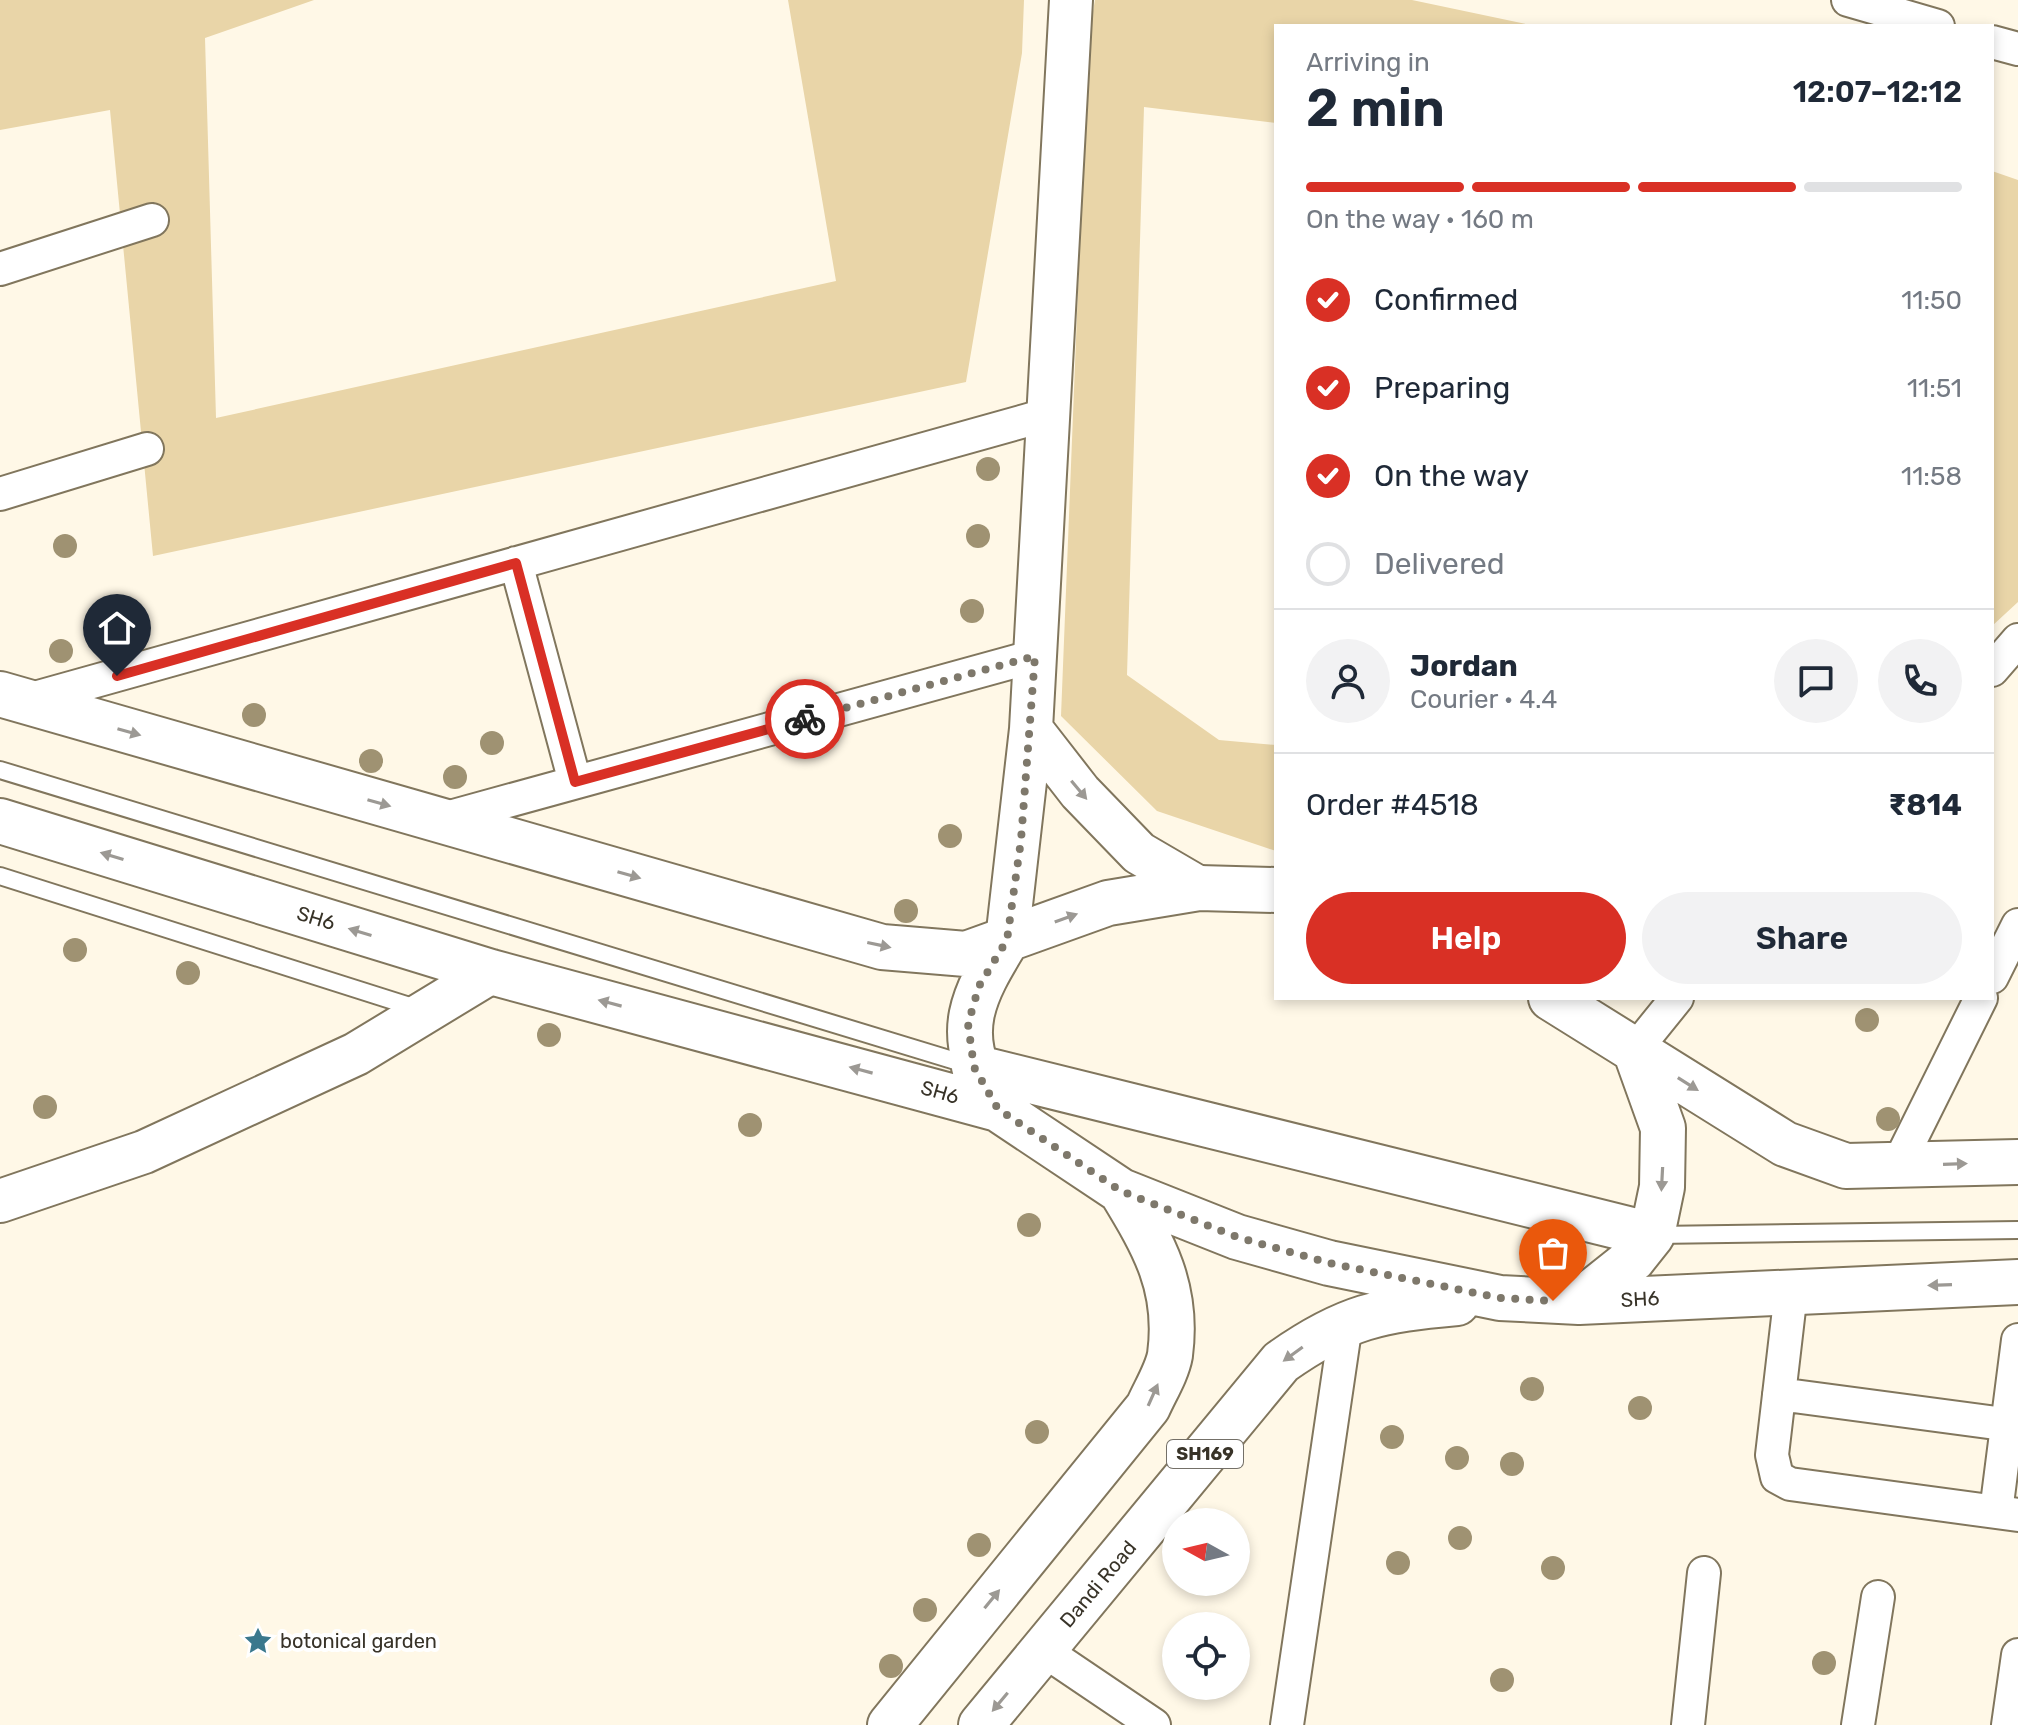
<!DOCTYPE html>
<meta charset="utf-8">
<style>
:root{--surface:#fff;--page:#f2f2f3;--text:#1f2937;--muted:#747a83;--line:#e0e1e3;--accent:#d93025}
body{margin:0;font-family:Rubik,sans-serif;background:var(--page);color:var(--text);height:100vh;display:flex;flex-direction:column;font-size:30px;white-space:nowrap}
*{box-sizing:border-box;margin:0}
p{font-size:26px;color:var(--muted)}
.icon{flex:none;width:44px;height:44px;fill:none;stroke:currentColor;stroke-width:2;stroke-linecap:round;stroke-linejoin:round}
.map{position:relative;flex:1;overflow:hidden}
.details{position:absolute;left:1274px;top:24px;width:720px;height:976px;display:flex;flex-direction:column;background:var(--surface);border-radius:0px;box-shadow:0 4px 12px #0003}
.details>*{flex:none}
.needle{width:52px;rotate:278deg}
.tools{position:absolute;left:1162px;top:1508px;display:grid;gap:16px}
.tools a{display:grid;place-items:center;width:88px;height:88px;border-radius:50%;background:var(--surface);box-shadow:0 4px 12px #0003;font-size:40px}
.pin{position:absolute;display:grid;place-items:center;width:68px;height:68px;color:#fff;margin:-82px -34px;border-radius:50% 50% 50% 0;rotate:-45deg;box-shadow:0 0 8px #0007}
.pin .icon{rotate:45deg}
.courier{position:absolute;display:grid;place-items:center;width:80px;height:80px;margin:-40px;border:6px solid #d93025;border-radius:50%;background:#fff;color:#222;box-shadow:0 2px 10px #0007}
.head em{font-style:normal;font-weight:600}
.head div{display:flex;flex-direction:column-reverse}
.head{display:flex;align-items:center;justify-content:space-between;height:136px;padding:0 32px}
h1{font-size:52px;font-weight:600;line-height:60px}
.bar{display:grid;grid-template-columns:repeat(4,1fr);gap:12px 8px;align-content:center;height:96px;padding:0 32px}
.bar i{height:10px;border-radius:6px;background:var(--line)}
.bar .current{background:var(--accent)}
.bar p{grid-column:span 4}
.line{display:flex;align-items:center;gap:20px;padding:0 32px;border-top:2px solid var(--line)}
.line div{flex:1}
.round{display:grid;place-items:center;flex:none;width:84px;height:84px;border-radius:42px;background:var(--page)}
ol{padding:0 32px;list-style:none}
li{display:flex;align-items:center;gap:24px;height:88px}
li p{margin-inline-start:auto}
li .icon{padding:8px;border-radius:50%;background:var(--accent);color:#fff;stroke-width:4}
li:last-child{color:var(--muted)}
li i{width:44px;height:44px;border:4px solid var(--line);border-radius:50%}
.action{display:flex;gap:16px;margin-top:auto;padding:16px 32px}
.action a{flex:1;height:92px;border-radius:48px;background:var(--accent);color:#fff;font-size:32px;font-weight:600;line-height:92px;text-align:center}
.action a+a{background:var(--page);color:var(--text)}
.map>svg:first-child{display:block}
.green{fill:#e9d5a8}
.lines{fill:none;stroke-linecap:round;stroke-linejoin:round}
.service-casing{stroke:#81765d;stroke-width:20}
.minor-casing{stroke:#81765d;stroke-width:36}
.tertiary-casing{stroke:#81765d;stroke-width:46}
.primary-casing{stroke:#81765d;stroke-width:48}
.service{stroke:#fff;stroke-width:16}
.minor{stroke:#fff;stroke-width:32}
.tertiary{stroke:#fff;stroke-width:42}
.primary{stroke:#fff;stroke-width:44}
.tree{fill:#9f9272}
.oneway{fill:#9c9994}
.done{stroke:#7e786b;stroke-width:8;stroke-dasharray:0 14.4}
.route{stroke:#d93025;stroke-width:10}
.labels{text-anchor:middle;stroke-width:8;stroke-linejoin:round;paint-order:stroke}
.shield{fill:#fff;stroke:#747068;stroke-width:2}
.shield-label{font-size:18px;font-weight:bold;fill:#383328}
.street-label{font-size:20px;fill:#383328;stroke:#fff}
.poi-label{font-size:20px;fill:#383328;stroke:#fff;text-anchor:start}
</style>
<div class="map">
<svg width="2018" height="1725" viewBox="0 0 2018 1725">
<rect width="100%" height="100%" fill="#fff8e7"/>
<path class="green" d="M0,0H314L205,38L216,418L836,281L788,0H1024L1022,53L966,382L153,556L110,110L0,130Z
M1095,0H1412L1535,26H1276V123L1144,107L1127,675L1219,740L1276,745V851L1157,811L1061,716L1088,39Z
M1992,171L2018,180V602L1992,626Z"/>
<g class="lines">
<defs>
<path id="service" d="M0,770L972,1066
M0,876L419,1009
M1656,1235L2018,1230"/>
<path id="minor" d="M1848,0L1938,26
M1992,42L2018,49
M0,269L152,220
M0,494L147,449
M516,563L575,782
M1992,670L2018,640
M24,701L1046,415
M439,820L1035,656
M1992,977L2018,925
M1635,1050L1677,998
M1898,1165L1981,998
M1791,1292L1772,1455L1777,1477L1790,1484L2018,1515
M1779,1394L2018,1426
M1996,1512L2018,1340
M1043,1650L1154,1725
M1287,1725L1346,1324
M1688,1725L1704,1573
M1858,1725L1878,1597
M2008,1725L2018,1655"/>
<path id="tertiary" d="M1031,729L1080,792L1139,853L1199,888
M1007,940L1031,729L1071,0
M0,1201L144,1152L356,1054L491,972"/>
<path id="primary" d="M0,694L882,947L966,954L1108,903L1199,888L1276,890
M0,821L491,972L998,1109L1121,1191L1237,1237L1329,1263L1500,1298L1579,1302L2018,1282
M1551,998L1785,1144L1846,1166L2018,1162
M974,1067L1652,1235
M989,1093C953,1032 973,995 1007,940
M1579,1302L1633,1259L1652,1235L1662,1187L1663,1128L1635,1050
M890,1725L1148,1407C1155,1391 1167,1372 1170,1355C1179,1288 1154,1245 1121,1191
M981,1725L1281,1362C1346,1316 1380,1310 1457,1303"/>
</defs>
<use href="#service" class="service-casing"/>
<use href="#minor" class="minor-casing"/>
<use href="#tertiary" class="tertiary-casing"/>
<use href="#primary" class="primary-casing"/>
<use href="#service" class="service"/>
<use href="#minor" class="minor"/>
<use href="#tertiary" class="tertiary"/>
<use href="#primary" class="primary"/>
</g>
<g class="tree">
<circle cx="988" cy="469" r="12"/>
<circle cx="978" cy="536" r="12"/>
<circle cx="65" cy="546" r="12"/>
<circle cx="972" cy="611" r="12"/>
<circle cx="61" cy="651" r="12"/>
<circle cx="254" cy="715" r="12"/>
<circle cx="492" cy="743" r="12"/>
<circle cx="371" cy="761" r="12"/>
<circle cx="455" cy="777" r="12"/>
<circle cx="950" cy="836" r="12"/>
<circle cx="906" cy="911" r="12"/>
<circle cx="75" cy="950" r="12"/>
<circle cx="188" cy="973" r="12"/>
<circle cx="1867" cy="1020" r="12"/>
<circle cx="549" cy="1035" r="12"/>
<circle cx="45" cy="1107" r="12"/>
<circle cx="1888" cy="1119" r="12"/>
<circle cx="750" cy="1125" r="12"/>
<circle cx="1029" cy="1225" r="12"/>
<circle cx="1532" cy="1389" r="12"/>
<circle cx="1640" cy="1408" r="12"/>
<circle cx="1037" cy="1432" r="12"/>
<circle cx="1392" cy="1437" r="12"/>
<circle cx="1457" cy="1458" r="12"/>
<circle cx="1512" cy="1464" r="12"/>
<circle cx="1460" cy="1538" r="12"/>
<circle cx="979" cy="1545" r="12"/>
<circle cx="1398" cy="1563" r="12"/>
<circle cx="1553" cy="1568" r="12"/>
<circle cx="925" cy="1610" r="12"/>
<circle cx="1824" cy="1663" r="12"/>
<circle cx="891" cy="1666" r="12"/>
<circle cx="1502" cy="1680" r="12"/>
</g>
<defs><path id="oneway-solid" d="M-6-.8H1V-3.2L6.5 0L1 3.2V.8H-6Z" transform="scale(2)"/></defs>
<g class="oneway">
<use href="#oneway-solid" transform="translate(129 732) rotate(16)"/>
<use href="#oneway-solid" transform="translate(1079 790) rotate(50)"/>
<use href="#oneway-solid" transform="translate(379 803) rotate(16)"/>
<use href="#oneway-solid" transform="translate(112 856) rotate(-163)"/>
<use href="#oneway-solid" transform="translate(629 875) rotate(16)"/>
<use href="#oneway-solid" transform="translate(1066 918) rotate(-20)"/>
<use href="#oneway-solid" transform="translate(360 932) rotate(-163)"/>
<use href="#oneway-solid" transform="translate(879 945) rotate(12)"/>
<use href="#oneway-solid" transform="translate(610 1003) rotate(-165)"/>
<use href="#oneway-solid" transform="translate(861 1070) rotate(-165)"/>
<use href="#oneway-solid" transform="translate(1688 1084) rotate(32)"/>
<use href="#oneway-solid" transform="translate(1955 1164) rotate(-2)"/>
<use href="#oneway-solid" transform="translate(1662 1179) rotate(93)"/>
<use href="#oneway-solid" transform="translate(1940 1285) rotate(178)"/>
<use href="#oneway-solid" transform="translate(1293 1354) rotate(144)"/>
<use href="#oneway-solid" transform="translate(1153 1395) rotate(-66)"/>
<use href="#oneway-solid" transform="translate(992 1599) rotate(-51)"/>
<use href="#oneway-solid" transform="translate(1000 1702) rotate(130)"/>
</g>
<g class="lines">
<path class="done" d="M805,719L1035,656L1021,840L1007,940L979,986L968,1024L974,1067L998,1109L1121,1191L1237,1237L1329,1263L1500,1298L1553,1301"/>
<path class="route" d="M117,676L516,563L575,782L805,719"/>
</g>
<defs>
<symbol id="sight-bare" viewBox="-9 -9 18 18"><path d="M0-6L1.8-2.2L6-1.7L2.9 1.2L3.7 5.4L0 3.3L-3.7 5.4L-2.9 1.2L-6-1.7L-1.8-2.2Z" fill="#3a788d" stroke="#fff" stroke-width="2.5" paint-order="stroke"/></symbol>
</defs>
<g fill-rule="evenodd">
<use href="#sight-bare" x="238" y="1621" width="40" height="40"/>
</g>
<g class="labels">
<rect class="shield" x="1167" y="1440" width="76" height="28" rx="6"/>
<g class="shield-label">
<text x="1205" y="1460">SH169</text>
</g>
<g class="street-label">
<text transform="translate(316 918) rotate(17)" y="7">SH6</text>
<text transform="translate(940 1092) rotate(16)" y="7">SH6</text>
<text transform="translate(1640 1299) rotate(-3)" y="7">SH6</text>
<text transform="translate(1098 1584) rotate(-50)" y="7">Dandi Road</text>
</g>
<g class="poi-label">
<text x="280" y="1648">botonical garden</text>
</g>
</g>
</svg>
<div class="tools">
<a><svg class="needle" viewBox="-14 -14 28 28"><path d="M0-13l5 13h-10z" fill="#e53935"/><path d="M0 13l5-13h-10z" fill="#747a83"/></svg></a>
<a><svg class="icon" aria-label="locate" viewBox="0 0 24 24"><circle cx="12" cy="12" r="6"/><path d="M12 2v4M12 18v4M2 12h4M18 12h4"/></svg></a>
</div>
<div class="pin" style="left:1553px;top:1301px;background:#ea580c"><svg class="icon" aria-label="bag" viewBox="0 0 24 24"><path d="M5 8h14l-1 12H6zM9 8a3 3 0 0 1 6 0"/></svg></div>
<div class="pin" style="left:117px;top:676px;background:#1f2937"><svg class="icon" aria-label="home" viewBox="0 0 24 24"><path d="M3 11l9-7 9 7M6 9v11h12V9"/></svg></div>
<div class="courier" style="left:805px;top:719px"><svg class="icon" aria-label="bike" viewBox="0 0 24 24"><circle cx="6" cy="16" r="4"/><circle cx="18" cy="16" r="4"/><path d="M6 16l4-8h5l3 8M10 8l3 8H6M13 5h3"/></svg></div>
<section class="details">
<div class="head"><div><h1>2 min</h1><p>Arriving in</p></div><em>12:07–12:12</em></div>
<div class="bar"><i class="current"></i><i class="current"></i><i class="current"></i><i></i><p>On the way · 160 m</p></div>
<ol>
<li><svg class="icon" aria-label="check" viewBox="0 0 24 24"><path d="M5 12l5 5 9-10"/></svg>Confirmed<p>11:50</p></li>
<li><svg class="icon" aria-label="check" viewBox="0 0 24 24"><path d="M5 12l5 5 9-10"/></svg>Preparing<p>11:51</p></li>
<li><svg class="icon" aria-label="check" viewBox="0 0 24 24"><path d="M5 12l5 5 9-10"/></svg>On the way<p>11:58</p></li>
<li><i></i>Delivered</li>
</ol>
<div class="line" style="height:144px"><a class="round"><svg class="icon" aria-label="person" viewBox="0 0 24 24"><circle cx="12" cy="8" r="4"/><path d="M4 21q1-7 8-7t8 7"/></svg></a><div><b>Jordan</b><p>Courier · 4.4</p></div><a class="round"><svg class="icon" aria-label="chat" viewBox="0 0 24 24"><path d="M4 5h16v11H9l-5 4z"/></svg></a><a class="round"><svg class="icon" aria-label="phone" viewBox="0 0 24 24"><path d="M5 4h4l2 5-3 2q2 4 5 5l2-3 5 2v4C11 20 4 13 5 4z"/></svg></a></div>
<div class="line" style="height:104px"><div>Order #4518</div><b>₹814</b></div>
<div class="action"><a>Help</a><a>Share</a></div>
</section>
</div>
